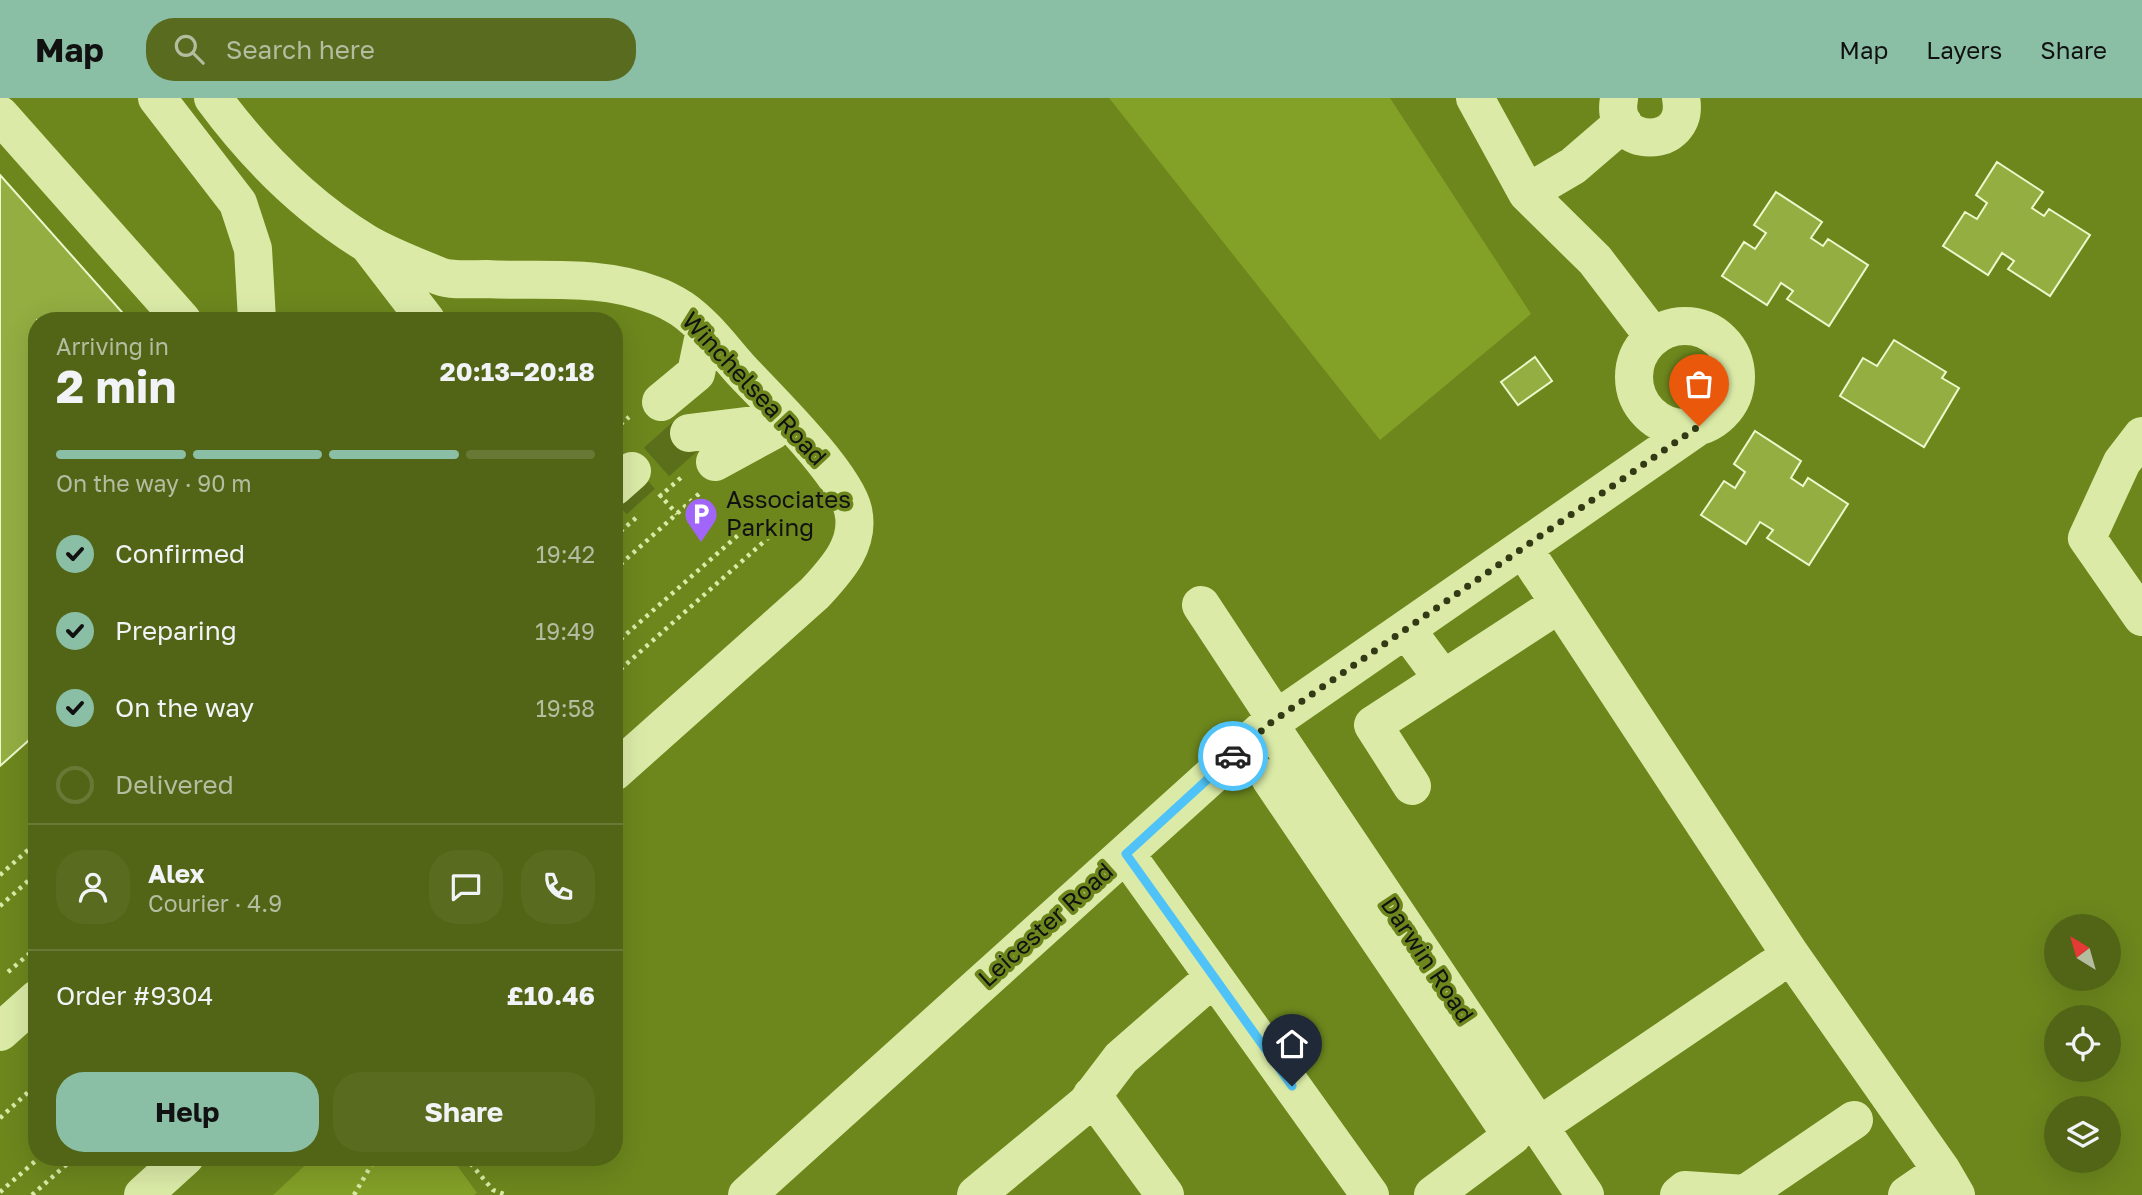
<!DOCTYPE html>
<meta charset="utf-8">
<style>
:root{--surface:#526516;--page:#586b1f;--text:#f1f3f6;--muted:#b5bda1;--line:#687935;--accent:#8abfa5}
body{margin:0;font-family:"Golos Text",sans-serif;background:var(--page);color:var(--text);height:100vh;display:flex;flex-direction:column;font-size:26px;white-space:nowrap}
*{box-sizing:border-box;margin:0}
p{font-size:23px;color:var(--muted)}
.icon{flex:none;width:38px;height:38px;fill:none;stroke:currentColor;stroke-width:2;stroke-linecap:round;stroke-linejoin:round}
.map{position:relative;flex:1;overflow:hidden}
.drawer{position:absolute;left:28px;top:214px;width:595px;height:854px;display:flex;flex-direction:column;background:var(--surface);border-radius:28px;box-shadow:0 7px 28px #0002}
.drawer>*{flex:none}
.needle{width:46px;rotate:323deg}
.controls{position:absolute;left:2044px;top:816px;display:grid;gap:14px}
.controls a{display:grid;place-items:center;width:77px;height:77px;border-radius:50%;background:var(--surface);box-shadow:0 7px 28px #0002;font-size:35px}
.pin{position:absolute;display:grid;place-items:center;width:60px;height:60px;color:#fff;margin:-72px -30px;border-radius:50% 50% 50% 0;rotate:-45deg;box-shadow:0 0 7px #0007}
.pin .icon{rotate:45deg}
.courier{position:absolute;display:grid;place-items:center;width:70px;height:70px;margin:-35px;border:5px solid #4fc3f7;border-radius:50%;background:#fff;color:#222;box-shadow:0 2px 9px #0007}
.overview em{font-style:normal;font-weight:700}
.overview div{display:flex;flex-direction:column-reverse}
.overview{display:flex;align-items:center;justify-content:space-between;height:119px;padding:0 28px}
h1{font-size:46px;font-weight:700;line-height:52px}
.bar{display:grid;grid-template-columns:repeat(4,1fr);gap:10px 7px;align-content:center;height:84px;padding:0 28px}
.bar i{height:9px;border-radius:5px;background:var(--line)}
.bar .selected{background:var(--accent)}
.bar p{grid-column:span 4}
.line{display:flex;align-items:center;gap:18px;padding:0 28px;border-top:2px solid var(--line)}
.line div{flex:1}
.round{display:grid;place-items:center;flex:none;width:74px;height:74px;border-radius:28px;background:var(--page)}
ol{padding:0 28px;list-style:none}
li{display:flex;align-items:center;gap:21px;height:77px}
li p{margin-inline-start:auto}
li .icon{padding:7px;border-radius:50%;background:var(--accent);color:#111;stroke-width:4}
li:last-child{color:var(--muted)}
li i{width:38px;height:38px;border:4px solid var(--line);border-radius:50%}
.button{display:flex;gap:14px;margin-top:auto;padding:14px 28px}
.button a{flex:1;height:80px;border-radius:28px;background:var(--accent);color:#111;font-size:28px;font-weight:700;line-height:80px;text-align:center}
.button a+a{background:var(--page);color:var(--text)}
header{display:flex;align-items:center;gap:42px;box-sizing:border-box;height:98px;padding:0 35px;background:var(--accent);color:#111}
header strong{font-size:33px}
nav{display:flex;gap:38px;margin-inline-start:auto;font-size:24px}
.search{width:490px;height:63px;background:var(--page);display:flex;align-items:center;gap:18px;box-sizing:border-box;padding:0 24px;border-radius:28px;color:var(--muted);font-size:26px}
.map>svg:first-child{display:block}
.green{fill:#83a027}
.building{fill:#94ae42;stroke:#eef8cc;stroke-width:2}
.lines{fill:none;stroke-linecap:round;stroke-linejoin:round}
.minor-tunnel{stroke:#5b6f1b;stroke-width:38;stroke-dasharray:38 19;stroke-linecap:butt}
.path{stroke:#dbeba7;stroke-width:4.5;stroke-dasharray:3.5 5;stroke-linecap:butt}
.minor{stroke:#dbeba7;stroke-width:38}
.done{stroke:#313a15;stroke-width:7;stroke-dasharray:0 12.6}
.route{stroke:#4fc3f7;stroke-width:9}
.labels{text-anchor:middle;stroke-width:7;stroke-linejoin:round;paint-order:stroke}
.street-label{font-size:24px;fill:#111;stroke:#6d871d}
.poi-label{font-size:24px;fill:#111;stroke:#6d871d;text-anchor:start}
</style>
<header>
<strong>Map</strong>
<div class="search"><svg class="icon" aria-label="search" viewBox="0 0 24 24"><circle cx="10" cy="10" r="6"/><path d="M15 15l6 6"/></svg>Search here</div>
<nav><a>Map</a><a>Layers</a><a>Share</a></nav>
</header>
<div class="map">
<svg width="2142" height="1097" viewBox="0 0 2142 1097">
<rect width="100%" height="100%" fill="#6d871d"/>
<path class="green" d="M1109,0H1390L1531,216L1380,342Z
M314,1059H451L477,1095L474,1097H273Z"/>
<path class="building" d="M1997,64L2043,94L2032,110L2044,118L2049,111L2090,137L2050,198L2008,171L2014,163L2002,155L1988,177L1943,148L1965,114L1977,121L1987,105L1976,97Z
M0,77L129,222H37V635L0,668Z
M1776,94L1822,124L1811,140L1823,148L1828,141L1868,167L1829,228L1787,201L1793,193L1781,185L1767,207L1722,178L1744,144L1755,151L1766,135L1754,127Z
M1894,242L1946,274L1942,280L1959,290L1924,349L1840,298L1863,260L1877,268Z
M1535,259L1552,283L1518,307L1501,284Z
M1755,333L1801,363L1791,380L1803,388L1808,380L1848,406L1809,467L1767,440L1773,432L1760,424L1746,446L1701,417L1724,383L1735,390L1745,374L1734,366Z"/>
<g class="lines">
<path class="minor-tunnel" d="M614,402L689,335"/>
<path class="path" d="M614,332L629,319
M659,396L677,416
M659,399L684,377
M614,439L637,419
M614,472L700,395
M614,547L745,431
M614,577L777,432
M0,777L37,744
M0,808L37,775
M8,874L37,849
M0,1020L37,986
M465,1059L493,1092L507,1097
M0,1094L40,1059
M32,1097L75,1059
M354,1097L376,1059"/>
<path class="minor" d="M157,0L238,105L253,151L257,222
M213,0C255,57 306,108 366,145C388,158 415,168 439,178C452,183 472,181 486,181C543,184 599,176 654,197C663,200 674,206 682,211C705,227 723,252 741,272C769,302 844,375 853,412C861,446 836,472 815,495L614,674
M1475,0L1527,95L1595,162L1653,238
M1619,1C1609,52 1691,53 1681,0
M0,17L182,222
M1527,95L1573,68L1623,25
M370,149L426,222
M1634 279a51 51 0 1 1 102 0a51 51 0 1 1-102 0Z
M661,304L696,275L705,232
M689,335L789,323
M2142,338L2122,364L2087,440L2142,519
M715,364L772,333
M614,389L632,373
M1523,450L1790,856L1942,1073L1956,1097
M1201,507L1276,621
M1406,531L1443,581
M1269,626L1585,1097
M1270,680L1512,1038L1433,1097
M1412,688L1373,627L1559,506
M1126,756L1370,1097
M0,934L37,901
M1092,997L1165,1097
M1539,1028L1772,870
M143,1097L185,1059
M747,1097L1269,626L1699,328
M976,1097L1086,1006L1121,960L1214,879
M1679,1097L1685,1092L1745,1096L1854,1022
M1907,1097L1942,1073"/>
</g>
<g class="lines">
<path class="done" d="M1233,658L1269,626L1699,328"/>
<path class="route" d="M1233,658L1126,756L1292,988"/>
</g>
<defs>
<symbol id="parking-pin" viewBox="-11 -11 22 30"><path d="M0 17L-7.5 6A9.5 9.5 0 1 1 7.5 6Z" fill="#a165fa" stroke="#6d871d"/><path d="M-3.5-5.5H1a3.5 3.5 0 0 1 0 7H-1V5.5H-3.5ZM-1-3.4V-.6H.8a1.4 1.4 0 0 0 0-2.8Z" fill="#fff"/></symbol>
</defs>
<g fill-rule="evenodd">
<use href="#parking-pin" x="682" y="397" width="38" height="52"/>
</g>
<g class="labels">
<g class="street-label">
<text transform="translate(754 291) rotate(47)" y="8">Winchelsea Road</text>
<text transform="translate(1046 827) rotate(-42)" y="8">Leicester Road</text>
<text transform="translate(1427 862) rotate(56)" y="8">Darwin Road</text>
</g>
<g class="poi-label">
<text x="726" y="410">Associates<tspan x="726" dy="28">Parking</tspan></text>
</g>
</g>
</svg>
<div class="controls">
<a><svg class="needle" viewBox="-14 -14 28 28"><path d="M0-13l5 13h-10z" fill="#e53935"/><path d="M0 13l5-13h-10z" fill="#b5bda1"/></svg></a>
<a><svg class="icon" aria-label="locate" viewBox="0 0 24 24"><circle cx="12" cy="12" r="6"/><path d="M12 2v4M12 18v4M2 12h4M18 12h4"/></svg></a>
<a><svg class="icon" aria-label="layers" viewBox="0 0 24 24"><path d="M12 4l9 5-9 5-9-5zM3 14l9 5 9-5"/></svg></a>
</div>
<div class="pin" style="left:1699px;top:328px;background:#ea580c"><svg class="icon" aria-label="bag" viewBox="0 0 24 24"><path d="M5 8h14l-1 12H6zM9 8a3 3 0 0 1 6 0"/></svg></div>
<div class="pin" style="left:1292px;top:988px;background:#1f2937"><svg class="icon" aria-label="home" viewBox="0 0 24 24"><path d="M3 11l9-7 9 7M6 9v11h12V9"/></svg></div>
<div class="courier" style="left:1233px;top:658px"><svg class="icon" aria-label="car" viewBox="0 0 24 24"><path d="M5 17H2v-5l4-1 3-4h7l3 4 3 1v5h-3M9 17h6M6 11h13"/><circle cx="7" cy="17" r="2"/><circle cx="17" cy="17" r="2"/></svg></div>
<section class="drawer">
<div class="overview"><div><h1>2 min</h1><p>Arriving in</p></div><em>20:13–20:18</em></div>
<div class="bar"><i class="selected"></i><i class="selected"></i><i class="selected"></i><i></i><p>On the way · 90 m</p></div>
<ol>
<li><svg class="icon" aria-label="check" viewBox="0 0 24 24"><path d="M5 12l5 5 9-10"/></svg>Confirmed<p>19:42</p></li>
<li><svg class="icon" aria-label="check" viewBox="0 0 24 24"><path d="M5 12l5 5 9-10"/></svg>Preparing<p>19:49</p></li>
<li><svg class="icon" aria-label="check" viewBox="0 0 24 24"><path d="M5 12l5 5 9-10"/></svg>On the way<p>19:58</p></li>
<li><i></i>Delivered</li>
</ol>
<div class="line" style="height:126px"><a class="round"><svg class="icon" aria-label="person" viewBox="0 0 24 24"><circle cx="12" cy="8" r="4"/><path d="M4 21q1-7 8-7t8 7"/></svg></a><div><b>Alex</b><p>Courier · 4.9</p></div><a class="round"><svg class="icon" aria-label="chat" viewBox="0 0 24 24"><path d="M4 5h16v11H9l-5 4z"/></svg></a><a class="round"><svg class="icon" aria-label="phone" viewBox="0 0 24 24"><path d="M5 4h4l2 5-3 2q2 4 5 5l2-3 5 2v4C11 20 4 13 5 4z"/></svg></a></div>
<div class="line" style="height:91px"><div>Order #9304</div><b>£10.46</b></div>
<div class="button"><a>Help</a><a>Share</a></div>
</section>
</div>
